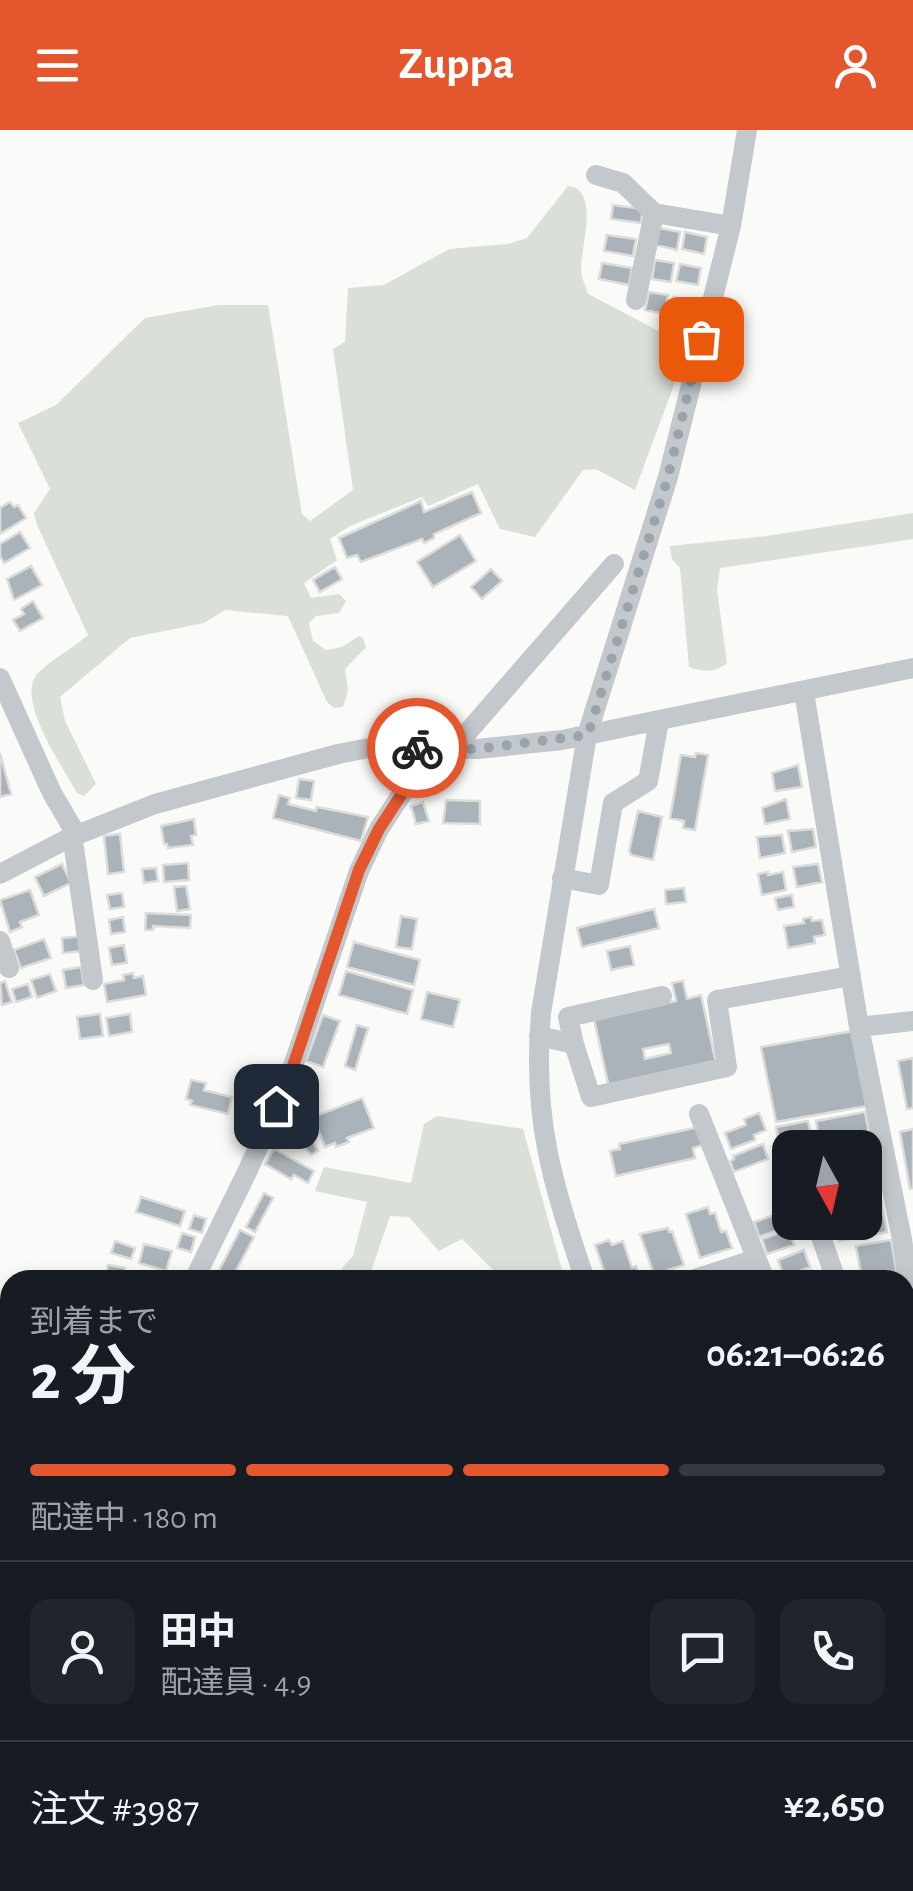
<!DOCTYPE html>
<html lang="ja">
<meta charset="utf-8">
<style>
:root{--surface:#171b24;--page:#20242c;--text:#f1f3f6;--muted:#9ea1a6;--line:#363941;--accent:#e4572e}
body{margin:0;font-family:"Alegreya Sans","Noto Sans JP",sans-serif;background:var(--page);color:var(--text);height:100vh;display:flex;flex-direction:column;font-size:38px;white-space:nowrap}
*{box-sizing:border-box;margin:0}
p{font-size:32px;color:var(--muted)}
.icon{flex:none;width:55px;height:55px;fill:none;stroke:currentColor;stroke-width:2;stroke-linecap:round;stroke-linejoin:round}
.map{position:relative;flex:1;overflow:hidden}
.sheet{position:absolute;left:0px;top:1140px;width:915px;height:622px;display:flex;flex-direction:column;background:var(--surface);border-radius:30px 30px 0 0;box-shadow:0 5px 15px #0003}
.sheet>*{flex:none}
.needle{width:65px;rotate:172deg}
.buttons{position:absolute;left:772px;top:1000px;display:grid;gap:20px}
.buttons a{display:grid;place-items:center;width:110px;height:110px;border-radius:20px;background:var(--surface);box-shadow:0 5px 15px #0003;font-size:50px}
.pin{position:absolute;display:grid;place-items:center;width:85px;height:85px;color:#fff;margin:-42px;border-radius:20px;box-shadow:0 5px 15px #0006}
.courier{position:absolute;display:grid;place-items:center;width:100px;height:100px;margin:-50px;border:8px solid #e4572e;border-radius:50%;background:#fff;color:#222;box-shadow:0 2px 12px #0007}
.overview em{font-style:normal;font-weight:700}
.overview div{display:flex;flex-direction:column-reverse}
.overview{display:flex;align-items:center;justify-content:space-between;height:170px;padding:0 30px}
h1{font-size:65px;font-weight:700;line-height:75px}
.bar{display:grid;grid-template-columns:repeat(4,1fr);gap:15px 10px;align-content:center;height:120px;padding:0 30px}
.bar i{height:12px;border-radius:8px;background:var(--line)}
.bar .on{background:var(--accent)}
.bar p{grid-column:span 4}
.line{display:flex;align-items:center;gap:25px;padding:0 30px;border-top:2px solid var(--line)}
.line div{flex:1}
.round{display:grid;place-items:center;flex:none;width:105px;height:105px;border-radius:20px;background:var(--page)}
header{display:flex;justify-content:space-between;align-items:center;height:130px;padding:0 30px;background:var(--accent);color:#fff;font-size:45px;font-weight:700}
.map>svg:first-child{display:block}
.green{fill:#dadfd7}
.building{fill:#aab3b9;stroke:#dcdcda;stroke-width:2.5;fill-rule:evenodd}
.lines{fill:none;stroke-linecap:round;stroke-linejoin:round}
.major-casing{stroke:#b5babe;stroke-width:30}
.minor{stroke:#c3c8cc;stroke-width:20}
.major{stroke:#fff;stroke-width:25}
.done{stroke:#99a4ac;stroke-width:10;stroke-dasharray:0 18}
.route{stroke:#e4572e;stroke-width:12}
</style>
<header><svg class="icon" aria-label="menu" viewBox="0 0 24 24"><path d="M4 6h16M4 12h16M4 18h16"/></svg>Zuppa<svg class="icon" aria-label="person" viewBox="0 0 24 24"><circle cx="12" cy="8" r="4"/><path d="M4 21q1-7 8-7t8 7"/></svg></header>
<div class="map">
<svg width="913" height="1761" viewBox="0 0 913 1761">
<rect width="100%" height="100%" fill="#fafaf8"/>
<path class="green" d="M568,56C601,59 580,119 581,141C582,149 586,157 588,164L678,211L681,236L635,360L596,339L583,340L535,407L500,399L478,354L428,376L422,367L350,396L330,409L337,430L304,453L311,468L339,464L346,471L339,483L316,486L309,493L313,511L326,520L342,517L359,506L363,508L366,517L345,539L348,561L343,577L334,578L327,572L288,486L225,480L204,493L130,508L60,567L65,591L96,654L84,666L77,663C63,637 14,568 38,543C52,529 73,518 88,505L37,395L34,383L50,359L18,293L56,275L145,188L219,175H268L302,384L310,391L353,360L333,219L345,212L348,158L384,155L449,119L508,114L527,108Z
M913,383V409L720,438L717,460L727,533C714,543 704,542 689,537L680,438L672,429L670,416L767,406Z
M437,986L523,999L562,1140L533,1150H503L462,1109L439,1121L409,1087L390,1086L372,1139L363,1150H338L342,1138L353,1126L367,1072L315,1061L324,1037L411,1053L424,994Z
M34,1752L101,1753L126,1761H30Z
M411,1753L505,1752V1753L500,1761H425Z"/>
<path class="building" d="M613,75L643,79L641,93L611,89Z
M659,98L680,102L677,120L656,115Z
M685,102L707,107L704,124L682,119Z
M607,105L636,109L633,126L604,121Z
M655,130L674,133L671,152L652,149Z
M602,133L632,138L629,155L599,149Z
M680,134L701,138L698,155L676,151Z
M649,162L668,165L664,184L645,180Z
M673,167L694,171L691,189L670,185Z
M472,362L481,383L434,404V408L424,413L422,409L361,432L357,425L347,428L339,408L421,371L424,382Z
M10,372L14,377L18,375L26,388L0,404V378Z
M20,402L30,418L4,433L0,426V414Z
M460,405L476,431L433,457L417,432Z
M31,436L42,455L14,470L7,449Z
M335,437L342,449L320,462L313,450Z
M491,439L502,451L482,469L471,457Z
M33,471L43,488L20,501L13,490L24,484L21,479Z
M0,623L11,664L0,667Z
M696,623L708,625L695,700L683,698L684,691L670,688L681,625L695,627Z
M798,635L802,657L775,661L772,643Z
M299,649L314,651L311,670L296,668Z
M279,665L290,668L288,674L316,681L317,677L368,687L361,711L273,688Z
M786,669L790,689L765,694L762,678Z
M446,670L480,671V694L443,693Z
M423,672L429,691L416,694L411,676Z
M638,681L662,687L653,730L631,725L629,721Z
M194,689L196,705L191,706L193,715L168,718L167,714H164L161,696Z
M813,699L816,717L792,722L788,701Z
M120,704L124,742L108,744L104,706Z
M782,705L785,723L760,728L757,707Z
M188,733L189,750L164,752L163,735Z
M62,734L71,753L44,766L35,747Z
M818,734L822,752L797,757L793,737Z
M156,738L158,751L144,753L142,739Z
M768,742V745L783,742L786,760L762,765L758,744Z
M186,756L190,779L177,781L174,757Z
M684,758L686,772L666,774L665,760Z
M30,760L39,785L20,792L22,797L10,802L0,770Z
M122,763L124,777L110,779L107,765Z
M792,765L794,777L778,780L775,768Z
M654,779L659,798L582,817L577,798Z
M146,783L191,785L190,798L153,796V800H145Z
M401,786L417,789L412,819L396,817Z
M123,787L125,802L111,804L109,790Z
M811,787L812,791L822,790L825,805L814,807L815,813L788,818L784,796L804,793L803,789Z
M84,806L85,821L63,823L62,808Z
M44,809L51,828L21,838L14,820Z
M354,812L420,830L414,855L347,837Z
M124,815L127,833L112,835L109,818Z
M630,816L634,835L611,840L607,821Z
M81,837L84,855L66,858L63,840Z
M346,841L413,860L407,884L339,865Z
M133,843L134,848L143,846L146,865L107,872L104,854L124,850L123,845Z
M50,844L56,861L37,868L31,850Z
M5,851L12,872L2,875L0,853Z
M683,851L687,869L701,865L716,933L609,958L594,889L676,871L672,853ZM669,914L671,923L645,929L643,919Z
M28,854L32,867L16,872L12,859Z
M427,862L460,870L453,897L421,889Z
M100,884L103,906L80,909L77,887Z
M130,884L132,902L109,906L106,888Z
M323,885L340,891L323,937L306,931Z
M357,895L368,898L355,940L345,936Z
M853,901L867,976L776,992L761,917Z
M913,928V978L907,979L898,931Z
M191,950L206,953L204,960L232,967L228,984L190,975L192,971L186,969Z
M362,968L374,998L347,1008L349,1012L336,1017L335,1013L325,1017L313,987Z
M240,971L254,975L250,989L236,986Z
M865,982L887,1102L839,1111L835,1092H865V1018H821L816,991Z
M759,983L766,1000L754,1005L755,1010L731,1019L725,1003L746,995L744,989Z
M300,987L318,1021L311,1025L299,1010L295,1012L291,1005L287,1007L282,997Z
M808,991L812,1010L780,1016L776,997Z
M699,997L703,1015L693,1018L695,1028L616,1046L610,1021L620,1019L619,1014Z
M913,999V1058L910,1059L900,1002Z
M763,1014L768,1029L734,1042L730,1031L734,1029L733,1026Z
M274,1019L314,1041L308,1053L294,1045L291,1049L265,1034Z
M264,1063L273,1068L255,1102L246,1097Z
M141,1067L185,1081L180,1096L136,1082Z
M708,1077L710,1084L715,1083L721,1102L726,1101L732,1118L700,1128L686,1084Z
M789,1080L793,1095L759,1107L754,1092Z
M194,1085L206,1089L202,1103L189,1099Z
M668,1098L669,1102L672,1101L684,1135L654,1145L640,1104Z
M240,1100L254,1107L231,1150H214Z
M789,1100L794,1115L767,1124L762,1109Z
M182,1103L195,1107L191,1122L177,1118Z
M609,1110L612,1115L623,1111L632,1138L636,1136L641,1150H607L595,1115Z
M891,1110L898,1150H862L856,1116Z
M115,1111L135,1118L131,1129L111,1123Z
M144,1114L172,1121L166,1141L139,1133Z
M804,1120L810,1137L784,1147L778,1130Z
M108,1135L125,1138L123,1150H105Z
M811,1140L815,1150H784Z
M6,1262H10V1287H0V1267H6Z
M913,1373V1455L905,1420V1375Z
M913,1472V1516L905,1518V1473Z
M905,1591L913,1619V1671L908,1673L905,1660Z
M0,1594L2,1599L10,1597V1625L0,1627Z
M0,1669L10,1670L8,1696L0,1695Z
M0,1735L10,1737V1752H27L26,1761L0,1757Z
M329,1752H355L351,1761H326Z
M838,1752H861L862,1761H839Z"/>
<g class="lines">
<defs>
<path id="major" d="M905,1345L913,1344
M0,1645L10,1641
M707,1761L710,1752"/>
</defs>
<use href="#major" class="major-casing"/>
<path class="minor" d="M596,45L623,53L654,83
M636,170L654,83L731,96
M0,548L52,663L76,704
M804,562L859,897L902,1109L913,1187
M453,619L614,434
M69,708L74,718L93,850
M0,744L69,708L155,674L338,624L374,617L478,619L562,610L913,538
M562,748L599,755L613,673L648,651L659,591
M0,811L9,838
M859,897L913,891
M539,906L574,914L591,967L727,937L717,870L851,846
M574,914L568,887L662,866
M699,984L765,1150
M816,1092L836,1150
M194,1150L248,1040L290,945L359,741L379,699L407,656L409,618
M585,1150C552,1051 532,990 541,883L587,605L668,347L731,96L747,0
M692,1150L756,1129
M905,1212L913,1208
M0,1429L10,1426
M0,1501L10,1484
M905,1685L913,1683
M0,1718L10,1719
M138,1752L160,1761
M821,1752L822,1761
M365,1761L367,1756"/>
<use href="#major" class="major"/>
</g>
<g class="lines">
<path class="done" d="M417,618L478,619L588,605L668,347L701,209"/>
<path class="route" d="M276,976L290,945L359,740L379,699L407,656L408,618H417"/>
</g>
</svg>
<div class="buttons">
<a><svg class="needle" viewBox="-14 -14 28 28"><path d="M0-13l5 13h-10z" fill="#e53935"/><path d="M0 13l5-13h-10z" fill="#9ea1a6"/></svg></a>
</div>
<div class="pin" style="left:701px;top:209px;background:#ea580c"><svg class="icon" aria-label="bag" viewBox="0 0 24 24"><path d="M5 8h14l-1 12H6zM9 8a3 3 0 0 1 6 0"/></svg></div>
<div class="pin" style="left:276px;top:976px;background:#1f2937"><svg class="icon" aria-label="home" viewBox="0 0 24 24"><path d="M3 11l9-7 9 7M6 9v11h12V9"/></svg></div>
<div class="courier" style="left:417px;top:618px"><svg class="icon" aria-label="bike" viewBox="0 0 24 24"><circle cx="6" cy="16" r="4"/><circle cx="18" cy="16" r="4"/><path d="M6 16l4-8h5l3 8M10 8l3 8H6M13 5h3"/></svg></div>
<section class="sheet">
<div class="overview"><div><h1>2 分</h1><p>到着まで</p></div><em>06:21–06:26</em></div>
<div class="bar"><i class="on"></i><i class="on"></i><i class="on"></i><i></i><p>配達中 · 180 m</p></div>
<div class="line" style="height:180px"><a class="round"><svg class="icon" aria-label="person" viewBox="0 0 24 24"><circle cx="12" cy="8" r="4"/><path d="M4 21q1-7 8-7t8 7"/></svg></a><div><b>田中</b><p>配達員 · 4.9</p></div><a class="round"><svg class="icon" aria-label="chat" viewBox="0 0 24 24"><path d="M4 5h16v11H9l-5 4z"/></svg></a><a class="round"><svg class="icon" aria-label="phone" viewBox="0 0 24 24"><path d="M5 4h4l2 5-3 2q2 4 5 5l2-3 5 2v4C11 20 4 13 5 4z"/></svg></a></div>
<div class="line" style="height:130px"><div>注文 #3987</div><b>¥2,650</b></div>
</section>
</div>
